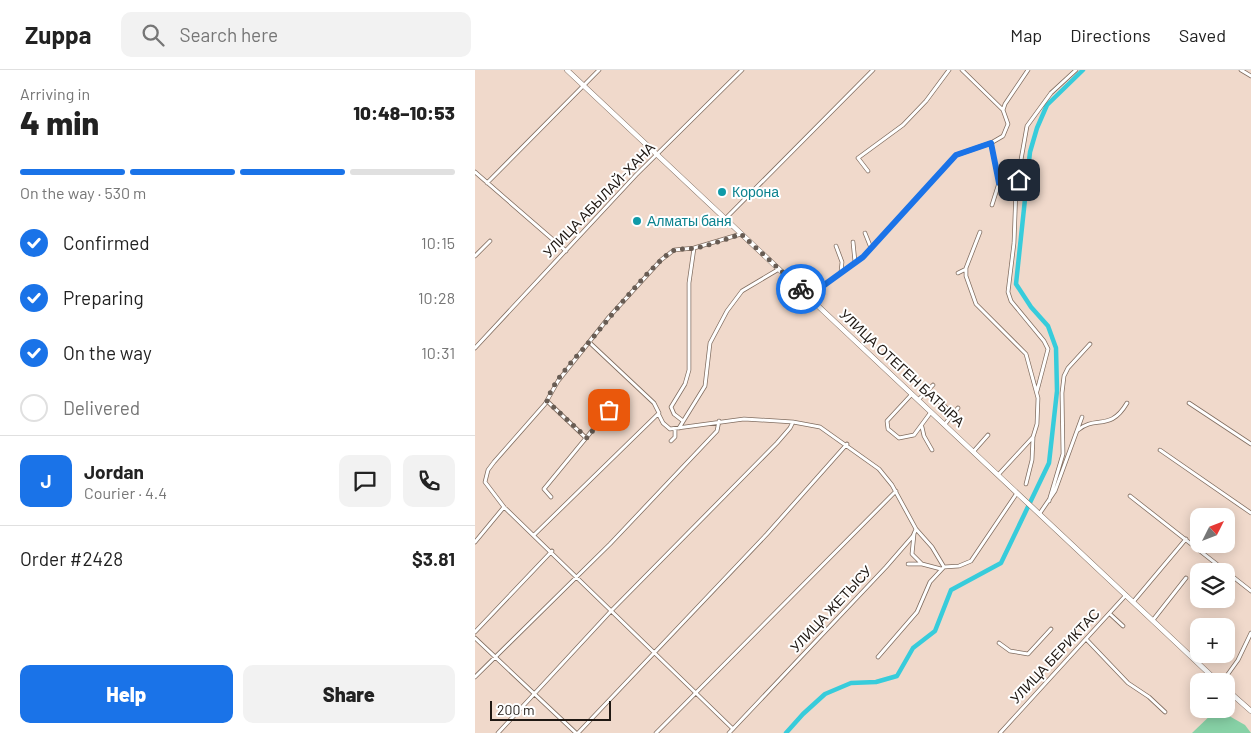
<!DOCTYPE html>
<meta charset="utf-8">
<style>
:root{--surface:#fff;--page:#f2f2f2;--text:#222;--muted:#767676;--line:#e0e0e0;--accent:#1a73e8}
body{margin:0;font-family:Barlow,sans-serif;background:var(--page);color:var(--text);height:100vh;display:flex;flex-direction:column;font-size:19px;white-space:nowrap}
*{box-sizing:border-box;margin:0}
p{font-size:16px;color:var(--muted)}
.icon{flex:none;width:28px;height:28px;fill:none;stroke:currentColor;stroke-width:2;stroke-linecap:round;stroke-linejoin:round}
.map{position:relative;flex:1;overflow:hidden}
.sheet{display:flex;flex-direction:column;background:var(--surface);width:475px}
.sheet>*{flex:none}
.needle{width:32px;rotate:48deg}
.tools{position:absolute;left:715px;top:438px;display:grid;gap:10px}
.tools a{display:grid;place-items:center;width:45px;height:45px;border-radius:10px;background:var(--surface);box-shadow:0 2px 12px #0003;font-size:25px}
.scale{position:absolute;left:15px;bottom:12px;width:121px;box-sizing:border-box;padding-left:5px;border:2px solid #1f1813;border-top:0;font-size:14px;line-height:18px;white-space:nowrap;color:#1f1813;-webkit-text-stroke:4px #fff;paint-order:stroke}
.pin{position:absolute;display:grid;place-items:center;width:42px;height:42px;color:#fff;margin:-21px;border-radius:10px;box-shadow:0 2px 8px #0006}
.courier{position:absolute;display:grid;place-items:center;width:50px;height:50px;margin:-25px;border:4px solid #1a73e8;border-radius:50%;background:#fff;color:#222;box-shadow:0 1px 6px #0007}
.overview em{font-style:normal;font-weight:800}
.overview div{display:flex;flex-direction:column-reverse}
.overview{display:flex;align-items:center;justify-content:space-between;height:85px;padding:0 20px}
h1{font-size:32px;font-weight:800;line-height:38px}
.bar{display:grid;grid-template-columns:repeat(4,1fr);gap:8px 5px;align-content:center;height:60px;padding:0 20px}
.bar i{height:6px;border-radius:4px;background:var(--line)}
.bar .selected{background:var(--accent)}
.bar p{grid-column:span 4}
.line{display:flex;align-items:center;gap:12px;padding:0 20px;border-top:1px solid var(--line)}
.line div{flex:1}
.round{display:grid;place-items:center;flex:none;width:52px;height:52px;border-radius:10px;background:var(--page)}
ol{padding:0 20px;list-style:none}
li{display:flex;align-items:center;gap:15px;height:55px}
li p{margin-inline-start:auto}
li .icon{padding:5px;border-radius:50%;background:var(--accent);color:#fff;stroke-width:4}
li:last-child{color:var(--muted)}
li i{width:28px;height:28px;border:2px solid var(--line);border-radius:50%}
.button{display:flex;gap:10px;margin-top:auto;padding:10px 20px}
.button a{flex:1;height:58px;border-radius:10px;background:var(--accent);color:#fff;font-size:20px;font-weight:800;line-height:58px;text-align:center}
.button a+a{background:var(--page);color:var(--text)}
header{display:flex;align-items:center;gap:30px;box-sizing:border-box;height:70px;padding:0 25px;background:var(--surface);border-bottom:1px solid var(--line)}
header strong{font-size:24px}
nav{display:flex;gap:28px;margin-inline-start:auto;font-size:18px}
.search{width:350px;height:45px;background:var(--page);display:flex;align-items:center;gap:12px;box-sizing:border-box;padding:0 18px;border-radius:10px;color:var(--muted);font-size:19px}
main{display:flex;flex:1;min-height:0}
.map>svg:first-child{display:block}
.green{fill:#87d1a6}
.lines{fill:none;stroke-linecap:round;stroke-linejoin:round}
.canal{stroke:#37ccdb;stroke-width:4.5}
.street-casing{stroke:#806d60;stroke-width:4.5}
.secondary-casing{stroke:#806d60;stroke-width:5.5}
.street{stroke:#fff;stroke-width:3}
.secondary{stroke:#fff;stroke-width:4.5}
.done{stroke:#685c53;stroke-width:5;stroke-dasharray:0 9}
.route{stroke:#1a73e8;stroke-width:6}
.culture-dot{fill:#0f9aa8;stroke:#fff;stroke-width:2}
.labels{text-anchor:middle;stroke-width:4;stroke-linejoin:round;paint-order:stroke}
.culture-label{font-size:14px;fill:#0d838f;stroke:#fff;text-anchor:start}
.street-label{font-size:14px;fill:#1f1813;stroke:#fff}
</style>
<header>
<strong>Zuppa</strong>
<div class="search"><svg class="icon" aria-label="search" viewBox="0 0 24 24"><circle cx="10" cy="10" r="6"/><path d="M15 15l6 6"/></svg>Search here</div>
<nav><a>Map</a><a>Directions</a><a>Saved</a></nav>
</header>
<main>
<section class="sheet">
<div class="overview"><div><h1>4 min</h1><p>Arriving in</p></div><em>10:48–10:53</em></div>
<div class="bar"><i class="selected"></i><i class="selected"></i><i class="selected"></i><i></i><p>On the way · 530 m</p></div>
<ol>
<li><svg class="icon" aria-label="check" viewBox="0 0 24 24"><path d="M5 12l5 5 9-10"/></svg>Confirmed<p>10:15</p></li>
<li><svg class="icon" aria-label="check" viewBox="0 0 24 24"><path d="M5 12l5 5 9-10"/></svg>Preparing<p>10:28</p></li>
<li><svg class="icon" aria-label="check" viewBox="0 0 24 24"><path d="M5 12l5 5 9-10"/></svg>On the way<p>10:31</p></li>
<li><i></i>Delivered</li>
</ol>
<div class="line" style="height:90px"><b class="round" style="background:var(--accent);color:#fff">J</b><div><b>Jordan</b><p>Courier · 4.4</p></div><a class="round"><svg class="icon" aria-label="chat" viewBox="0 0 24 24"><path d="M4 5h16v11H9l-5 4z"/></svg></a><a class="round"><svg class="icon" aria-label="phone" viewBox="0 0 24 24"><path d="M5 4h4l2 5-3 2q2 4 5 5l2-3 5 2v4C11 20 4 13 5 4z"/></svg></a></div>
<div class="line" style="height:65px"><div>Order #2428</div><b>$3.81</b></div>
<div class="button"><a>Help</a><a>Share</a></div>
</section>
<div class="map">
<svg width="776" height="663" viewBox="0 0 776 663">
<rect width="100%" height="100%" fill="#f0d9cb"/>
<path class="green" d="M742,639L770,655L776,663H717Z"/>
<g class="lines">
<path class="canal" d="M311,663L328,644L350,624L376,613L401,612L422,606L438,578L460,561L476,520L526,493L574,393L582,321L581,278L573,256L556,237L541,214L555,82L562,58L572,35L608,0"/>
<defs>
<path id="street" d="M487,0L528,40
M766,0L776,6
M516,73L524,113L517,135
M393,101L383,88L428,55L451,31L474,0
M0,102L91,181
M12,113L124,0
M524,113L541,118
M251,148L398,0
M505,162L491,198V206L501,234L551,284L563,328L562,354L558,367L523,405
M390,163L396,178
M378,172L380,192
M361,176L367,192L366,202
M0,186L15,171
M483,203L491,199
M334,226L388,187L481,85L516,73L528,66L533,54L528,40L530,34L553,0
M316,228L325,218
M0,278L161,105L267,0
M453,321L478,344
M562,321L573,279L569,271L536,231L533,222L539,173L541,118L552,56L576,23L601,0
M437,324L412,351L413,359L424,368L439,365L456,342
M444,329L458,315
M72,331L111,368
M714,333L776,374
M184,345L188,353L195,359L269,349L318,352L345,357L404,399L417,415L441,459L438,466L411,497L254,663
M208,351L199,344L196,337L210,314L214,300V213L219,178
M470,354L483,338
M447,357L449,366L457,380
M204,358L230,316L235,273L252,241L267,221L304,199
M603,360C621,345 635,362 652,333
M196,371L200,367V359
M685,380L776,443
M498,382L513,365
M551,414L557,390L558,368
M655,426L776,521
M76,427L69,419L134,340
M574,431L588,384L587,323L589,306L593,298L615,274
M565,443L580,421L607,347
M441,459L457,477L469,497
M60,464L184,343L179,333L114,272
M439,464L437,484L447,494
M0,472L29,437
M433,494H447L466,499
M469,497L484,496L496,491L542,423
M658,532L711,469
M635,544L648,556
M678,550L711,508
M0,562L77,481
M0,568L101,663
M611,569L653,613L674,627L690,642
M524,573L535,581L553,584L576,559
M403,587L442,542L455,512L469,497
M0,607L135,474L242,361L244,351
M748,611L763,590L776,563
M258,659L29,437L10,412L13,400L19,392L70,334L83,311L134,247L186,190L199,180L219,178L266,164
M23,663L136,541L302,373L315,358L318,352
M103,663L292,464L372,374
M181,663L421,421
M525,663L651,525"/>
<path id="secondary" d="M92,0L742,611
M751,619L776,641"/>
</defs>
<use href="#street" class="street-casing"/>
<use href="#secondary" class="secondary-casing"/>
<use href="#street" class="street"/>
<use href="#secondary" class="secondary"/>
</g>
<g class="lines">
<path class="done" d="M134,340L112,368L72,331C79,309 100,289 114,272C140,242 164,209 194,183C202,177 211,180 221,178C236,175 251,169 266,164L326,219"/>
<path class="route" d="M326,219L334,226L388,187L481,85L516,73L524,113L541,118L544,110"/>
</g>
<g class="culture-dot">
<circle cx="247" cy="122" r="5"/>
<circle cx="162" cy="151" r="5"/>
</g>
<g class="labels">
<g class="culture-label">
<text x="257" y="127">Корона</text>
<text x="172" y="156">Алматы баня</text>
</g>
<g class="street-label">
<text transform="translate(124 130) rotate(-46)" y="5">УЛИЦА АБЫЛАЙ-ХАНА</text>
<text transform="translate(427 298) rotate(43)" y="5">УЛИЦА ОТЕГЕН БАТЫРА</text>
<text transform="translate(356 539) rotate(-47)" y="5">УЛИЦА ЖЕТЫСУ</text>
<text transform="translate(580 586) rotate(-47)" y="5">УЛИЦА БЕРИКТАС</text>
</g>
</g>
</svg>
<div class="tools">
<a><svg class="needle" viewBox="-14 -14 28 28"><path d="M0-13l5 13h-10z" fill="#e53935"/><path d="M0 13l5-13h-10z" fill="#767676"/></svg></a>
<a><svg class="icon" aria-label="layers" viewBox="0 0 24 24"><path d="M12 4l9 5-9 5-9-5zM3 14l9 5 9-5"/></svg></a>
<a>+</a>
<a>−</a>
</div>
<div class="scale">200 m</div>
<div class="pin" style="left:134px;top:340px;background:#ea580c"><svg class="icon" aria-label="bag" viewBox="0 0 24 24"><path d="M5 8h14l-1 12H6zM9 8a3 3 0 0 1 6 0"/></svg></div>
<div class="pin" style="left:544px;top:110px;background:#1f2937"><svg class="icon" aria-label="home" viewBox="0 0 24 24"><path d="M3 11l9-7 9 7M6 9v11h12V9"/></svg></div>
<div class="courier" style="left:326px;top:219px"><svg class="icon" aria-label="bike" viewBox="0 0 24 24"><circle cx="6" cy="16" r="4"/><circle cx="18" cy="16" r="4"/><path d="M6 16l4-8h5l3 8M10 8l3 8H6M13 5h3"/></svg></div>
</div>
</main>
